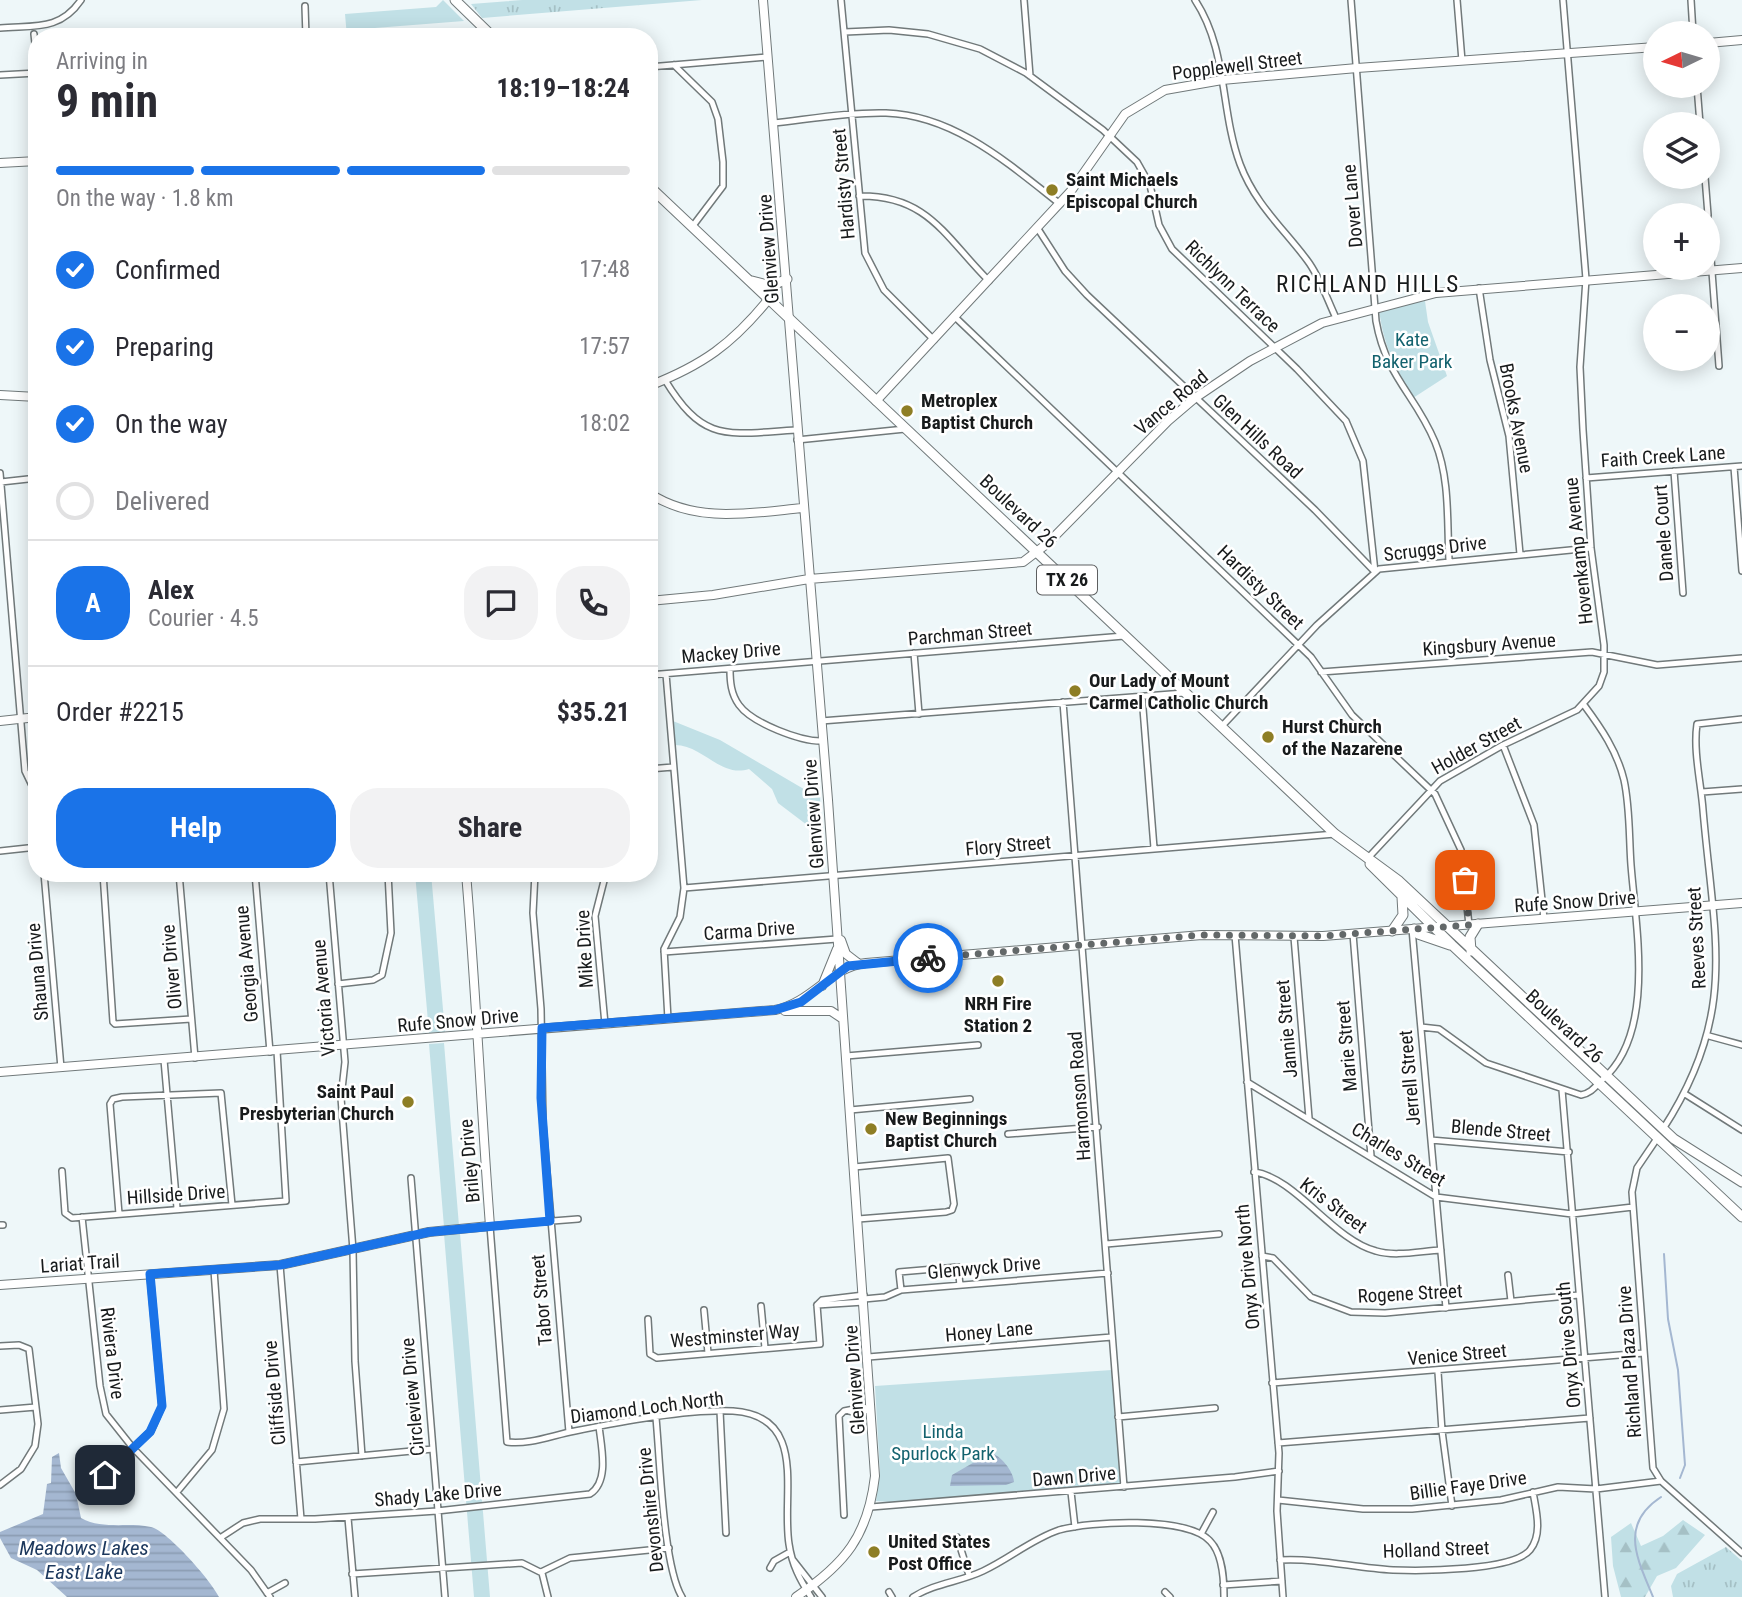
<!DOCTYPE html>
<meta charset="utf-8">
<style>
:root{--surface:#fff;--page:#f2f2f3;--text:#2b2b33;--muted:#7c7c81;--line:#e1e1e2;--accent:#1a73e8}
body{margin:0;font-family:"Roboto Condensed",sans-serif;background:var(--page);color:var(--text);height:100vh;display:flex;flex-direction:column;font-size:26px;white-space:nowrap}
*{box-sizing:border-box;margin:0}
p{font-size:23px;color:var(--muted)}
.icon{flex:none;width:38px;height:38px;fill:none;stroke:currentColor;stroke-width:2;stroke-linecap:round;stroke-linejoin:round}
.map{position:relative;flex:1;overflow:hidden}
.panel{position:absolute;left:28px;top:28px;width:630px;height:854px;display:flex;flex-direction:column;background:var(--surface);border-radius:28px;box-shadow:0 4px 18px #0003}
.panel>*{flex:none}
.needle{width:46px;rotate:265deg}
.controls{position:absolute;left:1643px;top:21px;display:grid;gap:14px}
.controls a{display:grid;place-items:center;width:77px;height:77px;border-radius:50%;background:var(--surface);box-shadow:0 4px 18px #0003;font-size:35px}
.pin{position:absolute;display:grid;place-items:center;width:60px;height:60px;color:#fff;margin:-30px;border-radius:14px;box-shadow:0 4px 10px #0006}
.courier{position:absolute;display:grid;place-items:center;width:70px;height:70px;margin:-35px;border:5px solid #1a73e8;border-radius:50%;background:#fff;color:#222;box-shadow:0 2px 9px #0007}
.overview em{font-style:normal;font-weight:700}
.overview div{display:flex;flex-direction:column-reverse}
.overview{display:flex;align-items:center;justify-content:space-between;height:119px;padding:0 28px}
h1{font-size:46px;font-weight:700;line-height:52px}
.bar{display:grid;grid-template-columns:repeat(4,1fr);gap:10px 7px;align-content:center;height:84px;padding:0 28px}
.bar i{height:9px;border-radius:5px;background:var(--line)}
.bar .selected{background:var(--accent)}
.bar p{grid-column:span 4}
.line{display:flex;align-items:center;gap:18px;padding:0 28px;border-top:2px solid var(--line)}
.line div{flex:1}
.round{display:grid;place-items:center;flex:none;width:74px;height:74px;border-radius:28px;background:var(--page)}
ol{padding:0 28px;list-style:none}
li{display:flex;align-items:center;gap:21px;height:77px}
li p{margin-inline-start:auto}
li .icon{padding:7px;border-radius:50%;background:var(--accent);color:#fff;stroke-width:4}
li:last-child{color:var(--muted)}
li i{width:38px;height:38px;border:4px solid var(--line);border-radius:50%}
.action{display:flex;gap:14px;margin-top:auto;padding:14px 28px}
.action a{flex:1;height:80px;border-radius:28px;background:var(--accent);color:#fff;font-size:28px;font-weight:700;line-height:80px;text-align:center}
.action a+a{background:var(--page);color:var(--text)}
.map>svg:first-child{display:block}
.grass{fill:url(#grass-tufts)}
.forest{fill:url(#forest-firs)}
.green{fill:#c1e0e6}
.water{fill:url(#water-rules)}
.lines{fill:none;stroke-linecap:round;stroke-linejoin:round}
.stream{stroke:#a4b7d1;stroke-width:2}
.street-casing{stroke:#71797a;stroke-width:8}
.secondary-casing{stroke:#71797a;stroke-width:10}
.primary-casing{stroke:#71797a;stroke-width:11}
.street{stroke:#fff;stroke-width:5}
.secondary{stroke:#fff;stroke-width:8}
.primary{stroke:#fff;stroke-width:9}
.done{stroke:#636869;stroke-width:7;stroke-dasharray:0 12.6}
.route{stroke:#1a73e8;stroke-width:9}
.poi-dot{fill:#8e7e25;stroke:#fff;stroke-width:2.5}
.labels{text-anchor:middle;stroke-width:5;stroke-linejoin:round;paint-order:stroke}
.shield{fill:#fff;stroke:#5d5f60;stroke-width:2}
.shield-label{font-size:18px;font-weight:bold;fill:#181b1c}
.street-label{font-size:19px;fill:#181b1c;stroke:#fff}
.poi-label{font-size:19px;font-weight:bold;fill:#181b1c;stroke:#fff;text-anchor:start}
.park-label{font-size:19px;fill:#13626e;stroke:#fff}
.water-label{font-size:21px;font-style:italic;fill:#1c385d;stroke:#fff}
.quarter-label{font-size:23px;letter-spacing:2px;fill:#181b1c;stroke:#fff}
</style>
<div class="map">
<svg width="1742" height="1597" viewBox="0 0 1742 1597">
<defs>
<pattern id="grass-tufts" width="24" height="20" patternUnits="userSpaceOnUse" patternTransform="scale(1.75)"><rect width="24" height="20" fill="#c1e0e6"/><path d="M3 7l-1-3M5 7V3M7 7l1-3M15 17l-1-3M17 17v-4M19 17l1-3" fill="none" stroke="#a5c0c5"/></pattern>
<pattern id="forest-firs" width="22" height="20" patternUnits="userSpaceOnUse" patternTransform="scale(1.75)"><rect width="22" height="20" fill="#c1e0e6"/><path d="M5 1l3.5 6h-7zM16 11l3.5 6h-7z" fill="#a5c0c5"/></pattern>
<pattern id="water-rules" width="6" height="5" patternUnits="userSpaceOnUse" patternTransform="scale(1.75)"><rect width="6" height="5" fill="#a4b7d1"/><path d="M0 2.5h6" fill="none" stroke="#8c9db3"/></pattern>
</defs>
<rect width="100%" height="100%" fill="#eef7f9"/>
<path class="grass" d="M522,0H702L482,18L471,4Z
M1726,1547L1742,1561V1597H1673L1671,1586L1677,1574Z"/>
<path class="forest" d="M1683,1520L1705,1535L1676,1568L1657,1576L1645,1597H1621L1613,1566L1611,1537L1631,1523L1641,1546L1663,1536Z"/>
<path class="green" d="M443,0L464,21L362,29V37H347L345,14L436,7Z
M1425,301L1428,322L1447,376L1413,398C1395,368 1383,344 1379,309Z
M673,721L720,740L814,795H820L821,827L807,825L778,803L772,789L749,769C720,778 703,745 675,745Z
M415,873H431L445,1032L429,1033Z
M444,1043L459,1226L444,1227L429,1044Z
M460,1233L490,1597H474L444,1234Z
M1112,1370L1121,1485L916,1504L876,1501L880,1473L875,1386Z"/>
<path class="water" d="M59,1453L61,1468L76,1494L81,1518C103,1530 127,1522 151,1527C168,1531 213,1583 219,1597H67L37,1570L11,1558L0,1538V1532L43,1514L47,1484L51,1483L52,1457Z
M990,1453C1000,1454 1014,1472 1014,1482L1006,1485L950,1486L952,1475Z"/>
<g class="lines">
<path class="stream" d="M1664,1254L1668,1319L1678,1370L1685,1465L1680,1478
M1653,1597C1638,1560 1618,1525 1661,1497"/>
<defs>
<path id="street" d="M841,0L865,253L884,290L934,340
M1024,0L1030,76
M1195,0C1228,50 1220,110 1240,164C1255,204 1283,228 1307,260C1320,277 1327,299 1336,318
M1351,0L1376,321C1386,377 1415,394 1435,442C1450,478 1447,522 1449,560
M1457,0L1462,61
M1691,0L1693,33
M305,6L306,37
M0,28C34,25 60,31 81,0
M845,32L889,30L928,34L980,49L1026,73L1103,130L1137,162L1150,185L1159,225L1172,249L1297,369L1346,421L1363,461L1375,572
M34,34L37,62
M674,65L712,102L718,119L723,162V186L692,227
M649,67L768,57
M0,75L37,73
M1697,86L1700,124
M773,123C810,119 849,112 886,113C954,115 1009,164 1060,204
M1705,177L1708,215
M859,196C928,195 945,237 989,281
M1708,218L1719,366
M1038,229L1065,271L1087,295L1315,510L1375,572
M1479,288L1490,360L1509,436L1520,554
M955,317L1311,657L1352,715L1435,794L1461,850L1469,925
M665,380C704,444 727,434 796,430
M797,440L905,429
M1734,467L1742,571
M1674,471L1683,593
M0,473L25,771L37,796
M1586,478L1742,466
M1,482L37,478
M914,653L919,714
M730,669C730,682 731,694 739,705C752,723 801,742 823,741
M1321,672L1592,652L1657,665L1742,658
M666,674L684,888L680,917L664,949L668,1019
M649,675L1124,636
M1142,696L1154,848
M1063,702L1124,1487
M821,721L1184,693
M1222,726L1317,625L1379,569L1591,548
M1503,745L1534,825L1544,919
M649,769L673,767
M1702,792L1742,789
M0,851L37,847
M1367,859L1440,781L1503,745L1577,710L1599,686L1604,672V645L1591,548L1583,430L1580,367L1586,279L1563,0
M44,873L61,1068
M103,873L113,1022L115,1024L191,1019
M179,873L195,1058
M255,873L270,1052
M329,873L345,1062L341,1098L353,1250L355,1361L362,1456
M535,873L533,913L541,1009L543,1125L569,1432
M684,888L1335,834
M1412,929L1446,1308
M1353,934L1371,1156
M1235,935L1279,1453L1277,1511L1283,1597
M1294,937L1309,1118
M664,952L837,939
M338,984L373,980L382,975L391,933L388,873
M605,1024L595,916L606,873
M1421,1027L1439,1029L1486,1063L1581,1095C1591,1093 1595,1087 1602,1080C1656,1034 1636,929 1631,865C1629,838 1630,807 1624,780C1617,751 1601,728 1584,705
M1709,1036L1742,1045
M846,1056L978,1045
M164,1060L177,1208
M1247,1082L1436,1197L1572,1214L1633,1207
M1562,1090L1605,1597
M1685,1094L1742,1130
M850,1110L970,1099
M1663,1129C1739,1012 1714,939 1703,810C1701,783 1693,751 1697,724L1742,719
M1008,1134L1098,1127
M1658,1137L1637,1168L1632,1192L1653,1468L1661,1481L1742,1553
M1431,1140L1569,1152
M854,1167L948,1158L954,1204L952,1210L946,1212L858,1219
M62,1171L65,1213L72,1218L286,1201L277,1051
M1254,1172C1295,1177 1333,1240 1376,1251C1395,1257 1421,1251 1441,1250
M411,1178L445,1597
M119,1214L110,1104L113,1099L122,1097L221,1093L232,1205
M82,1217L100,1386L106,1414L133,1448L251,1570L270,1597
M578,1219L490,1226L507,1442C529,1445 553,1435 575,1431C620,1422 687,1409 733,1411C809,1416 781,1494 789,1544C792,1565 800,1580 811,1597
M0,1225H3
M1106,1244L1219,1234
M1262,1256L1273,1258L1311,1297L1351,1312L1385,1313L1579,1295
M280,1265L301,1519
M1508,1275L1511,1301
M901,1290L899,1272L958,1267L960,1285
M864,1299L885,1297L901,1290L1108,1273
M817,1305L822,1300L864,1295
M817,1305L864,1302
M761,1306L765,1348
M704,1310L708,1353
M648,1319L650,1354L657,1358L820,1344L817,1305
M0,1346L19,1345L29,1349L38,1424L35,1446L21,1469L0,1485
M868,1357L1112,1337
M1438,1372L1442,1431L1452,1506
M1272,1383L1644,1353
M0,1410L36,1407
M720,1411L726,1533
M849,1411L858,1413L868,1410
M1118,1417L1215,1408
M656,1418C660,1459 663,1566 682,1597
M1278,1443L1590,1418
M296,1462L433,1449
M105,1475L151,1431L162,1406L150,1274
M177,1492L212,1450L224,1409L214,1270
M1071,1492L1075,1527
M1278,1500L1363,1509H1412L1501,1500L1558,1487L1596,1489L1661,1481
M871,1507L1235,1477L1279,1471
M844,1515L839,1416L844,1411L864,1407L867,1410
M348,1518L355,1597
M1201,1534L1213,1512
M957,1537L969,1575
M220,1538L243,1523L260,1519H315L437,1511L590,1494C610,1481 601,1446 599,1426
M793,1560L822,1597
M1280,1560C1319,1558 1355,1568 1393,1570C1421,1571 1513,1571 1530,1550C1543,1534 1536,1510 1533,1492
M770,1568L774,1561L790,1552
M541,1572L570,1558L669,1548
M352,1574L522,1563L542,1573L548,1597
M1223,1585L1282,1581
M889,1592L892,1597
M1165,1592L1170,1597
M267,1593L285,1583
M913,1597C935,1583 960,1582 983,1571C1009,1559 1032,1539 1059,1530C1090,1521 1187,1516 1210,1541C1223,1554 1224,1580 1224,1597"/>
<path id="secondary" d="M763,0L828,800L875,1476C868,1536 845,1564 796,1597
M1708,43L1742,40
M0,163L37,161
M649,386C703,365 732,344 768,300
M0,395L37,397
M876,401L1071,191L1125,114L1165,90L1222,80L1357,68L1656,47
M649,493C696,524 751,513 803,508
M649,601L713,595L809,579L1023,562L1048,543L1168,421L1195,398L1250,361L1322,323L1436,293L1742,268
M0,721L37,717
M841,940L846,954L859,964
M822,986L837,949
M785,1011H831L843,1019
M0,1072L775,1010C813,1002 830,967 866,963L1202,935L1323,936L1742,903
M0,1285L280,1265L429,1232L490,1226C481,1108 476,991 466,873"/>
<path id="primary" d="M455,0L493,37
M649,186L1335,834L1399,881L1674,1139L1742,1182
M752,281L771,286L787,279
M1370,864L1452,945L1742,1217
M1414,929L1418,934L1450,945
M1392,931L1403,915L1402,897
M1471,951L1470,937L1478,924"/>
</defs>
<use href="#street" class="street-casing"/>
<use href="#secondary" class="secondary-casing"/>
<use href="#primary" class="primary-casing"/>
<use href="#street" class="street"/>
<use href="#secondary" class="secondary"/>
<use href="#primary" class="primary"/>
</g>
<g class="lines">
<path class="done" d="M928,958L1202,935L1323,936L1469,925L1465,880"/>
<path class="route" d="M105,1475L150,1432L162,1406L150,1274L280,1265L429,1232L550,1221L541,1098L542,1028L775,1010L801,1002L848,966L928,958"/>
</g>
<g class="poi-dot">
<circle cx="1052" cy="190" r="7"/>
<circle cx="907" cy="411" r="7"/>
<circle cx="1075" cy="691" r="7"/>
<circle cx="1268" cy="737" r="7"/>
<circle cx="998" cy="981" r="7"/>
<circle cx="408" cy="1102" r="7"/>
<circle cx="871" cy="1129" r="7"/>
<circle cx="874" cy="1552" r="7"/>
</g>
<g class="labels">
<rect class="shield" x="1037" y="565.5" width="60" height="29" rx="5"/>
<g class="shield-label">
<text x="1067" y="586">TX 26</text>
</g>
<g class="street-label">
<text transform="translate(1237 65) rotate(-7)" y="7">Popplewell Street</text>
<text transform="translate(843 184) rotate(-95)" y="7">Hardisty Street</text>
<text transform="translate(1352 206) rotate(-95)" y="7">Dover Lane</text>
<text transform="translate(768 249) rotate(-94)" y="7">Glenview Drive</text>
<text transform="translate(1233 286) rotate(44)" y="7">Richlynn Terrace</text>
<text transform="translate(1171 402) rotate(-40)" y="7">Vance Road</text>
<text transform="translate(1517 418) rotate(79)" y="7">Brooks Avenue</text>
<text transform="translate(1258 436) rotate(43)" y="7">Glen Hills Road</text>
<text transform="translate(1663 456) rotate(-4)" y="7">Faith Creek Lane</text>
<text transform="translate(1019 511) rotate(43)" y="7">Boulevard 26</text>
<text transform="translate(1663 533) rotate(-94)" y="7">Danele Court</text>
<text transform="translate(1435 548) rotate(-7)" y="7">Scruggs Drive</text>
<text transform="translate(1578 551) rotate(-96)" y="7">Hovenkamp Avenue</text>
<text transform="translate(1261 587) rotate(44)" y="7">Hardisty Street</text>
<text transform="translate(970 633) rotate(-5)" y="7">Parchman Street</text>
<text transform="translate(1489 644) rotate(-4)" y="7">Kingsbury Avenue</text>
<text transform="translate(731 652) rotate(-5)" y="7">Mackey Drive</text>
<text transform="translate(1476 745) rotate(-29)" y="7">Holder Street</text>
<text transform="translate(813 814) rotate(-94)" y="7">Glenview Drive</text>
<text transform="translate(1008 845) rotate(-5)" y="7">Flory Street</text>
<text transform="translate(1575 901) rotate(-4)" y="7">Rufe Snow Drive</text>
<text transform="translate(749 930) rotate(-4)" y="7">Carma Drive</text>
<text transform="translate(1696 938) rotate(-93)" y="7">Reeves Street</text>
<text transform="translate(584 949) rotate(-93)" y="7">Mike Drive</text>
<text transform="translate(246 964) rotate(-95)" y="7">Georgia Avenue</text>
<text transform="translate(171 967) rotate(-95)" y="7">Oliver Drive</text>
<text transform="translate(37 972) rotate(-95)" y="7">Shauna Drive</text>
<text transform="translate(323 998) rotate(-95)" y="7">Victoria Avenue</text>
<text transform="translate(458 1020) rotate(-5)" y="7">Rufe Snow Drive</text>
<text transform="translate(1565 1026) rotate(43)" y="7">Boulevard 26</text>
<text transform="translate(1286 1029) rotate(-95)" y="7">Jannie Street</text>
<text transform="translate(1346 1046) rotate(-95)" y="7">Marie Street</text>
<text transform="translate(1409 1078) rotate(-95)" y="7">Jerrell Street</text>
<text transform="translate(1079 1096) rotate(-94)" y="7">Harmonson Road</text>
<text transform="translate(1501 1130) rotate(5)" y="7">Blende Street</text>
<text transform="translate(1399 1154) rotate(31)" y="7">Charles Street</text>
<text transform="translate(469 1161) rotate(-95)" y="7">Briley Drive</text>
<text transform="translate(176 1194) rotate(-4)" y="7">Hillside Drive</text>
<text transform="translate(1334 1205) rotate(37)" y="7">Kris Street</text>
<text transform="translate(80 1263) rotate(-4)" y="7">Lariat Trail</text>
<text transform="translate(984 1267) rotate(-5)" y="7">Glenwyck Drive</text>
<text transform="translate(1247 1267) rotate(-95)" y="7">Onyx Drive North</text>
<text transform="translate(1410 1293) rotate(-3)" y="7">Rogene Street</text>
<text transform="translate(541 1300) rotate(-95)" y="7">Tabor Street</text>
<text transform="translate(989 1331) rotate(-5)" y="7">Honey Lane</text>
<text transform="translate(735 1335) rotate(-5)" y="7">Westminster Way</text>
<text transform="translate(1568 1345) rotate(-95)" y="7">Onyx Drive South</text>
<text transform="translate(113 1353) rotate(83)" y="7">Riviera Drive</text>
<text transform="translate(1457 1354) rotate(-5)" y="7">Venice Street</text>
<text transform="translate(1629 1362) rotate(-94)" y="7">Richland Plaza Drive</text>
<text transform="translate(854 1380) rotate(-94)" y="7">Glenview Drive</text>
<text transform="translate(274 1393) rotate(-95)" y="7">Cliffside Drive</text>
<text transform="translate(412 1397) rotate(-95)" y="7">Circleview Drive</text>
<text transform="translate(647 1407) rotate(-7)" y="7">Diamond Loch North</text>
<text transform="translate(1074 1476) rotate(-5)" y="7">Dawn Drive</text>
<text transform="translate(1468 1485) rotate(-8)" y="7">Billie Faye Drive</text>
<text transform="translate(438 1494) rotate(-5)" y="7">Shady Lake Drive</text>
<text transform="translate(650 1510) rotate(-96)" y="7">Devonshire Drive</text>
<text transform="translate(1436 1549) rotate(-2)" y="7">Holland Street</text>
</g>
<g class="poi-label">
<text x="1066" y="186">Saint Michaels<tspan x="1066" dy="22">Episcopal Church</tspan></text>
<text x="921" y="407">Metroplex<tspan x="921" dy="22">Baptist Church</tspan></text>
<text x="1089" y="687">Our Lady of Mount<tspan x="1089" dy="22">Carmel Catholic Church</tspan></text>
<text x="1282" y="733">Hurst Church<tspan x="1282" dy="22">of the Nazarene</tspan></text>
<text x="998" y="1010" text-anchor="middle">NRH Fire<tspan x="998" dy="22">Station 2</tspan></text>
<text x="394" y="1098" text-anchor="end">Saint Paul<tspan x="394" dy="22">Presbyterian Church</tspan></text>
<text x="885" y="1125">New Beginnings<tspan x="885" dy="22">Baptist Church</tspan></text>
<text x="888" y="1548">United States<tspan x="888" dy="22">Post Office</tspan></text>
</g>
<g class="park-label">
<text x="1412" y="346">Kate<tspan x="1412" dy="22">Baker Park</tspan></text>
<text x="943" y="1438">Linda<tspan x="943" dy="22">Spurlock Park</tspan></text>
</g>
<g class="water-label">
<text x="84" y="1555">Meadows Lakes<tspan x="84" dy="24">East Lake</tspan></text>
</g>
<g class="quarter-label">
<text x="1368" y="292">RICHLAND HILLS</text>
</g>
</g>
</svg>
<div class="controls">
<a><svg class="needle" viewBox="-14 -14 28 28"><path d="M0-13l5 13h-10z" fill="#e53935"/><path d="M0 13l5-13h-10z" fill="#7c7c81"/></svg></a>
<a><svg class="icon" aria-label="layers" viewBox="0 0 24 24"><path d="M12 4l9 5-9 5-9-5zM3 14l9 5 9-5"/></svg></a>
<a>+</a>
<a>−</a>
</div>
<div class="pin" style="left:1465px;top:880px;background:#ea580c"><svg class="icon" aria-label="bag" viewBox="0 0 24 24"><path d="M5 8h14l-1 12H6zM9 8a3 3 0 0 1 6 0"/></svg></div>
<div class="pin" style="left:105px;top:1475px;background:#1f2937"><svg class="icon" aria-label="home" viewBox="0 0 24 24"><path d="M3 11l9-7 9 7M6 9v11h12V9"/></svg></div>
<div class="courier" style="left:928px;top:958px"><svg class="icon" aria-label="bike" viewBox="0 0 24 24"><circle cx="6" cy="16" r="4"/><circle cx="18" cy="16" r="4"/><path d="M6 16l4-8h5l3 8M10 8l3 8H6M13 5h3"/></svg></div>
<section class="panel">
<div class="overview"><div><h1>9 min</h1><p>Arriving in</p></div><em>18:19–18:24</em></div>
<div class="bar"><i class="selected"></i><i class="selected"></i><i class="selected"></i><i></i><p>On the way · 1.8 km</p></div>
<ol>
<li><svg class="icon" aria-label="check" viewBox="0 0 24 24"><path d="M5 12l5 5 9-10"/></svg>Confirmed<p>17:48</p></li>
<li><svg class="icon" aria-label="check" viewBox="0 0 24 24"><path d="M5 12l5 5 9-10"/></svg>Preparing<p>17:57</p></li>
<li><svg class="icon" aria-label="check" viewBox="0 0 24 24"><path d="M5 12l5 5 9-10"/></svg>On the way<p>18:02</p></li>
<li><i></i>Delivered</li>
</ol>
<div class="line" style="height:126px"><b class="round" style="background:var(--accent);color:#fff">A</b><div><b>Alex</b><p>Courier · 4.5</p></div><a class="round"><svg class="icon" aria-label="chat" viewBox="0 0 24 24"><path d="M4 5h16v11H9l-5 4z"/></svg></a><a class="round"><svg class="icon" aria-label="phone" viewBox="0 0 24 24"><path d="M5 4h4l2 5-3 2q2 4 5 5l2-3 5 2v4C11 20 4 13 5 4z"/></svg></a></div>
<div class="line" style="height:91px"><div>Order #2215</div><b>$35.21</b></div>
<div class="action"><a>Help</a><a>Share</a></div>
</section>
</div>
